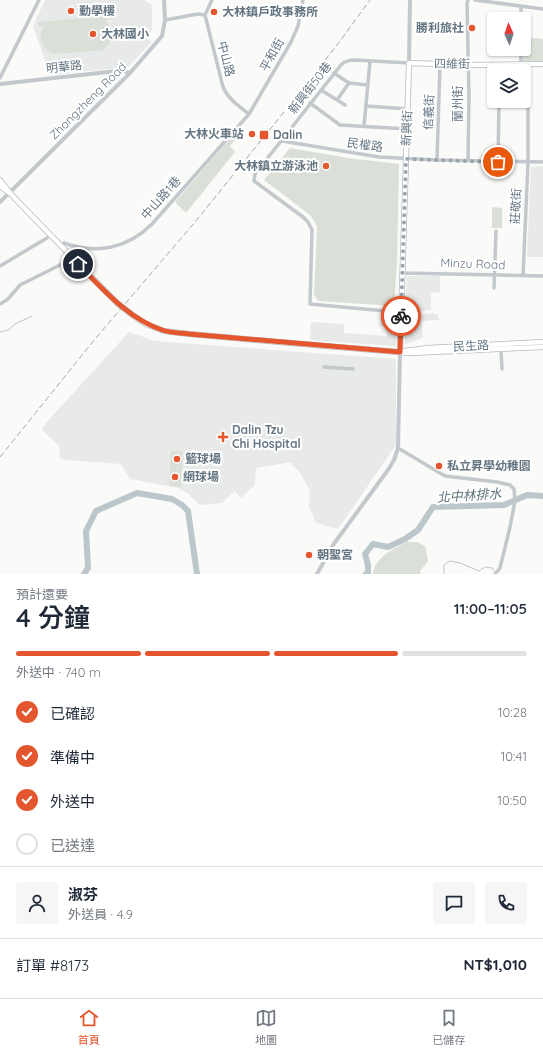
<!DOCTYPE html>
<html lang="zh-TW">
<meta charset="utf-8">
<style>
:root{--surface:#fff;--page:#f6f6f7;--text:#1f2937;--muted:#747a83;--line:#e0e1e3;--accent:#e4572e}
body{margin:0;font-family:Quicksand,"Noto Sans TC",sans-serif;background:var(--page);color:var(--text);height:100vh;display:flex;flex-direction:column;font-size:15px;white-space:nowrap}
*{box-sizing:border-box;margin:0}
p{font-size:13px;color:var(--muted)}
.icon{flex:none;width:22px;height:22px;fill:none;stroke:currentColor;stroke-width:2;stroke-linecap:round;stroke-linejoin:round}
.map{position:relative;height:574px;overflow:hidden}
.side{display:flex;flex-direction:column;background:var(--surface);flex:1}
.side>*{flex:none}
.needle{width:26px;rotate:357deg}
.fabs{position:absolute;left:487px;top:12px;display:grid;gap:8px}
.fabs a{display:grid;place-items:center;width:44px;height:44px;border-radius:4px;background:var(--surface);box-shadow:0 1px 3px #0004;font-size:20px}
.pin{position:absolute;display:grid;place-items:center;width:34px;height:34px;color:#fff;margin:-17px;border:2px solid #fff;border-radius:50%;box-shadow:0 1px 4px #0007}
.courier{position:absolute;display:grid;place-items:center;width:40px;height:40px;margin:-20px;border:3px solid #e4572e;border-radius:50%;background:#fff;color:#222;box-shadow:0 1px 5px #0007}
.headline em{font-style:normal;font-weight:600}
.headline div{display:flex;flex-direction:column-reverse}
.headline{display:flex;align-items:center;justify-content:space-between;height:68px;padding:0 16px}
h1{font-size:26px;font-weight:600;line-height:30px}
.bar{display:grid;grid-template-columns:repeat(4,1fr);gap:6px 4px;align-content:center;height:48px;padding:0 16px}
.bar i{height:5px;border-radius:3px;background:var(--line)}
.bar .on{background:var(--accent)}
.bar p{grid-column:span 4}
.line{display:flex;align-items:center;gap:10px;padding:0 16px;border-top:1px solid var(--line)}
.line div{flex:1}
.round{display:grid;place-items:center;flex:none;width:42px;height:42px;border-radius:4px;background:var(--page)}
ol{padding:0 16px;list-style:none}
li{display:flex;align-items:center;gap:12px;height:44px}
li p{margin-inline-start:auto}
li .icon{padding:4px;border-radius:50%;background:var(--accent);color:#fff;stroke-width:4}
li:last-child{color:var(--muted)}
li i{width:22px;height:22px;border:2px solid var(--line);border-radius:50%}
.dock{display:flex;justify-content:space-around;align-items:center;height:56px;border-top:1px solid var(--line);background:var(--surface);font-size:11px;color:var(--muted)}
.dock a{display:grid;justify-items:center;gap:2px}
.dock .on{color:var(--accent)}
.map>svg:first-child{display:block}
.built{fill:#e8e9e9}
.green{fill:#dadfd7}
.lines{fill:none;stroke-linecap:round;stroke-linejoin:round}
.stream{stroke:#bbc7cb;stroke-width:1}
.river{stroke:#bbc7cb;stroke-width:6}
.secondary-casing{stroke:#b3babf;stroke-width:6}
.minor{stroke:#c3c8cc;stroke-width:3.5}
.tertiary{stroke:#c3c8cc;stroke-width:4}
.secondary{stroke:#fff;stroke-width:4.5}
.rail{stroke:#a2aab0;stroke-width:1;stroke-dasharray:6 3;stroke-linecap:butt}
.secondary-bridge-casing{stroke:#b3babf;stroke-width:6;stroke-linecap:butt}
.secondary-bridge{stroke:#fff;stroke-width:4.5}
.done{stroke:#99a4ac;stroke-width:4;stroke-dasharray:0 7.2}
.route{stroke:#e4572e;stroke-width:5}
.poi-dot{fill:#e4572e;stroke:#fff;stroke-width:1.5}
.labels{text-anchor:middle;stroke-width:4;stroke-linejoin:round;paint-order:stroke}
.poi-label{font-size:12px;font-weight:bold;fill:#657683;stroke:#fff;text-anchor:start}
.street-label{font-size:12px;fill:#657683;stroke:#fff}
.water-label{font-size:13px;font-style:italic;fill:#60757c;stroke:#fff}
</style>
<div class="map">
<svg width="543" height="574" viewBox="0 0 543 574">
<rect width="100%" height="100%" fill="#fafaf8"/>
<path class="built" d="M45,0H145L146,2L152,4V30L147,39L152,42L128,67L50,75L33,26Z
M543,166V257H527L531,167Z
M407,276H440V292L431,293V310L405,313Z
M381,313L398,314L396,346L310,340L311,322L344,324V333L387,336V327L380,326Z
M433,313L438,315L439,320L421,321L423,338L405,344V316Z
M129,332L155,341L396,359V445L338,529L316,523L309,506L310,491L299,471L292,465V462L256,468L255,485L241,498L235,491L222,503L199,505L189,494L179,488L130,479L121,464L64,460L60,458L59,446L42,430L44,425Z"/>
<path class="green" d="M111,16V19L106,20C112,32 116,40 103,50L53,54C41,48 36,36 45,26L38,27V22Z
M524,37L543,39V61H523Z
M239,128L243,131L230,146L235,152L186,213L175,202Z
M290,148L348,158L399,164L397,263L394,306L318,301L314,295L317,226L310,215L264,180Z
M492,207L502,208V228H492Z
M171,451H183L181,487L169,486Z
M407,542H417L425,546L428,561L420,571L421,574H373C375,557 393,549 407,542Z"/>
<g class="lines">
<path class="stream" d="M0,332L8,330L15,324L32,316
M444,574V565L450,561L460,563L479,571L485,567L492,568L495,572"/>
<path class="river" d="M84,574L88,568L86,531L96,511L137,493L172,499L182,505L188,511L197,574
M366,574L368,573V565L365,554L373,544L388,547L405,539L418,530L433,507L504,505L527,495L543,496"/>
<defs>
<path id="secondary" d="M0,180L10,193L30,214
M0,186L8,192
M279,342L410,353L543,347
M404,351L428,348L543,342
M400,352L409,63L468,65L543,64"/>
</defs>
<use href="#secondary" class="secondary-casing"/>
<path class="minor" d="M212,0L205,15L223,87C228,99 239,106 249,114
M475,0L543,9
M521,7V19
M165,20L198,14L205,15
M521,49V65
M334,73L349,83L368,85
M0,78L39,0
M321,90L345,105
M337,100L349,83
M310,103L340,125L407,129
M366,106L408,109
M364,126L370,61
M282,141L379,157L437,160L543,162
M437,160L440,64
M468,161L469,96L467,3L468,0
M498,162L499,101
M64,243C97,255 128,248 152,224L249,114L291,42L298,26L303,0
M0,266L47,238
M402,273L543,276
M523,276L528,163V65
M494,288L496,231
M0,304L8,299L20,285L68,261
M401,313L396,312L310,304L312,230L308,222L303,217L254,181L255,174L341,65C345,61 349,60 355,60L409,63
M501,349L502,369
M324,367L353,369
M398,448L445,476L497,482L510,485L514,489L515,501L510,527L500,568L495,574"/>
<path class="tertiary" d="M409,63L410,0
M0,84L117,71H124L130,73
M0,202L130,73L162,36L165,20L164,0
M317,574L333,545L388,470L394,460L398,448L400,352"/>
<use href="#secondary" class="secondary"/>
<path class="rail" d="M0,457L95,339L195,222L297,96L340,41L370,0"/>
<defs>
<path id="secondary-bridge" d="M30,214L117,303L134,316L146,324L164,331L189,334L279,342"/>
</defs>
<use href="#secondary-bridge" class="secondary-bridge-casing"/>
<use href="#secondary-bridge" class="secondary-bridge"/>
</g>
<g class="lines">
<path class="done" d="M401,316L406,159L498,162"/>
<path class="route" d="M78,264C103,289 127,318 162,330C170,333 180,333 189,334L400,352L401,316"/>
</g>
<g class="poi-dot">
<circle cx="71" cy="11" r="4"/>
<circle cx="214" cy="12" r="4"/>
<circle cx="472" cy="28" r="4"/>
<circle cx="93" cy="34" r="4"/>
<circle cx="252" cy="134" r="4"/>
<rect x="259" y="130" width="10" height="10" rx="2"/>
<circle cx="326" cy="166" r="4"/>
<path d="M221 431h4v4h4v4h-4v4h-4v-4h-4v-4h4z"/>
<circle cx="177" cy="459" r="4"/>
<circle cx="439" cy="466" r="4"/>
<circle cx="175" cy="477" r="4"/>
<circle cx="309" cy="555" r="4"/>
</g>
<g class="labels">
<g class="poi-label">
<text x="79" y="15">勤學樓</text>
<text x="222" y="16">大林鎮戶政事務所</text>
<text x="464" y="32" text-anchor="end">勝利旅社</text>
<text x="101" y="38">大林國小</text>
<text x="244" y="138" text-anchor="end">大林火車站</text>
<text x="273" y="139">Dalin</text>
<text x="318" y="170" text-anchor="end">大林鎮立游泳池</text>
<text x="232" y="434">Dalin Tzu<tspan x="232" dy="14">Chi Hospital</tspan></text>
<text x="185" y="463">籃球場</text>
<text x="447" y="470">私立昇學幼稚園</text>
<text x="183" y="481">網球場</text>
<text x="317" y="559">朝聖宮</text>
</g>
<g class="street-label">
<text transform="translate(272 55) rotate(-61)" y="4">平和街</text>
<text transform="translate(226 59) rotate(76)" y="4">中山路</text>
<text transform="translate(452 64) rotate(1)" y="4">四維街</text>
<text transform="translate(64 67) rotate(-6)" y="4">明華路</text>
<text transform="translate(310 88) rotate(-52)" y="4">新興街50巷</text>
<text transform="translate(88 101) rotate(-45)" y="4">Zhongzheng Road</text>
<text transform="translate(458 104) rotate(-90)" y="4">蘭州街</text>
<text transform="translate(429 112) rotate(-88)" y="4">信義街</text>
<text transform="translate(407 128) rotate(-88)" y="4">新興街</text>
<text transform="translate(365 145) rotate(8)" y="4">民權路</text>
<text transform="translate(161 198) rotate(-48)" y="4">中山路1巷</text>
<text transform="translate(516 206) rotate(-88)" y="4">莊敬街</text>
<text transform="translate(473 264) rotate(2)" y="4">Minzu Road</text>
<text transform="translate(471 346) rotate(-3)" y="4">民生路</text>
</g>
<g class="water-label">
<text transform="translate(469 495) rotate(-4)" y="5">北中林排水</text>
</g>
</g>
</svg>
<div class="fabs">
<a><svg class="needle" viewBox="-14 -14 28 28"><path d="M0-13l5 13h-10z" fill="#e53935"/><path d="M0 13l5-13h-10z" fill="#747a83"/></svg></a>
<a><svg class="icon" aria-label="layers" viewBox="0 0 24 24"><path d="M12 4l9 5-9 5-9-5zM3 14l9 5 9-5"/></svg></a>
</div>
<div class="pin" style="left:498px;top:162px;background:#ea580c"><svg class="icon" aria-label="bag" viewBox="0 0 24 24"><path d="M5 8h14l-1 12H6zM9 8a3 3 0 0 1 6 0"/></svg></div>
<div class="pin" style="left:78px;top:264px;background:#1f2937"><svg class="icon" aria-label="home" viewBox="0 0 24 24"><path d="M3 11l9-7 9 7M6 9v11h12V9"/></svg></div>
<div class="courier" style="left:401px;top:316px"><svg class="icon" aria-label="bike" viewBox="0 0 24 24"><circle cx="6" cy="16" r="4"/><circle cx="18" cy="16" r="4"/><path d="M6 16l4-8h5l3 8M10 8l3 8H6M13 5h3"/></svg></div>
</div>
<section class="side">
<div class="headline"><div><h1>4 分鐘</h1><p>預計還要</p></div><em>11:00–11:05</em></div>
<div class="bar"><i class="on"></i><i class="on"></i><i class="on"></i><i></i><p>外送中 · 740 m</p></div>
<ol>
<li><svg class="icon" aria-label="check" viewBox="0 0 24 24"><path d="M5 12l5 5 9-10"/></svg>已確認<p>10:28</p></li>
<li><svg class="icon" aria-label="check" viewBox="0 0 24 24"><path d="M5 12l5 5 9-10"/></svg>準備中<p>10:41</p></li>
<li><svg class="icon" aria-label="check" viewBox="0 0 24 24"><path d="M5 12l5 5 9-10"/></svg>外送中<p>10:50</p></li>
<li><i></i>已送達</li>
</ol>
<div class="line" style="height:72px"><a class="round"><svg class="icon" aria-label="person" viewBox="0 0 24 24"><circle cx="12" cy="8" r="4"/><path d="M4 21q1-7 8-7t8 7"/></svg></a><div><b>淑芬</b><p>外送員 · 4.9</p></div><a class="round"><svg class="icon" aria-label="chat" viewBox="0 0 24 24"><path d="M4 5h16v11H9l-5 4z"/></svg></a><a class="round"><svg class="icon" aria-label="phone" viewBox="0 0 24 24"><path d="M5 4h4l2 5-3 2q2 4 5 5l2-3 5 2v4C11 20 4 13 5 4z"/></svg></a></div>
<div class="line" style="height:52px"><div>訂單 #8173</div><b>NT$1,010</b></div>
</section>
<nav class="dock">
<a class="on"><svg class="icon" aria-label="home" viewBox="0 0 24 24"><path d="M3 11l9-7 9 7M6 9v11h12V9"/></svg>首頁</a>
<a><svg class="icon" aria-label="map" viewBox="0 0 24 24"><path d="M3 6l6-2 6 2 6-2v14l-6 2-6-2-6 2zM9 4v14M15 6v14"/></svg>地圖</a>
<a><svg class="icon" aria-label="saved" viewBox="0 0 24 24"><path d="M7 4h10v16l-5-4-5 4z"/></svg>已儲存</a>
</nav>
